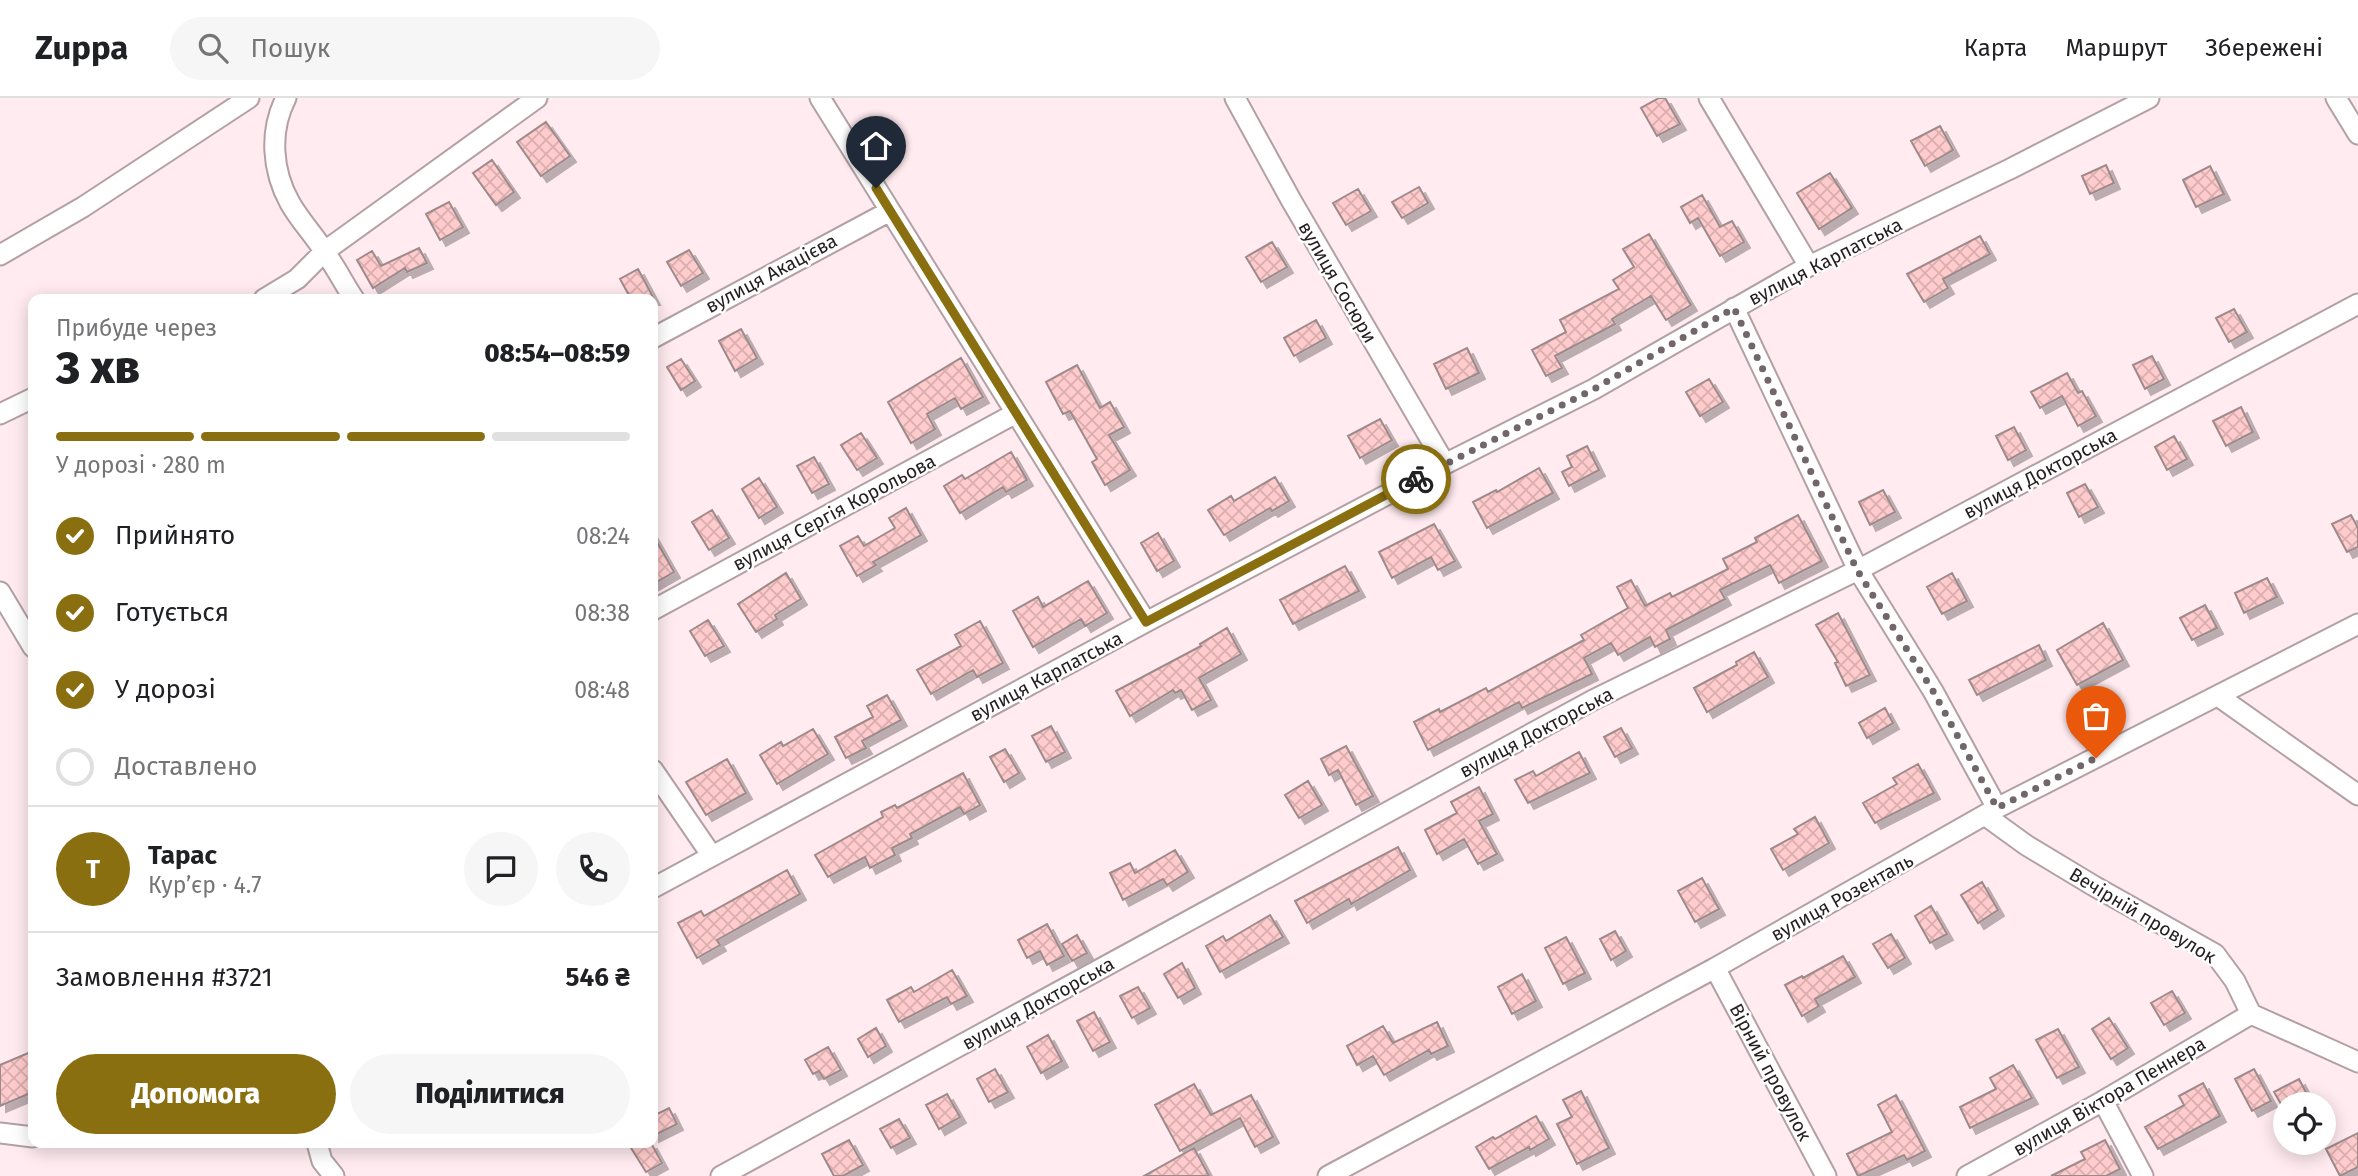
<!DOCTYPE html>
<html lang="uk">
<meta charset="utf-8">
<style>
:root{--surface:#fff;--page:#f6f6f6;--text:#202124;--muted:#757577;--line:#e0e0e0;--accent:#8a6f10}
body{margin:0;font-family:"Fira Sans",sans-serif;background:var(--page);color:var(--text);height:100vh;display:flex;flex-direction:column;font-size:26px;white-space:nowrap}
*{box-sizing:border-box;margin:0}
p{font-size:23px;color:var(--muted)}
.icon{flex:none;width:38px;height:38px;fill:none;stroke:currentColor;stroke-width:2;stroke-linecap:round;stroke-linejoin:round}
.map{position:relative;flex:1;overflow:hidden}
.details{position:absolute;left:28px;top:196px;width:630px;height:854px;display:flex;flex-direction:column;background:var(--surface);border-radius:14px;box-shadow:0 4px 18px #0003}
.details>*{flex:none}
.controls{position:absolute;left:2273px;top:994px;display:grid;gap:14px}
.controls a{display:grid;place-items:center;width:63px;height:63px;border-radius:50%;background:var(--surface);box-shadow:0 4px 18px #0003;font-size:35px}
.pin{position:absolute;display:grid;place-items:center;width:60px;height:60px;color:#fff;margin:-72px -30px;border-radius:50% 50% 50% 0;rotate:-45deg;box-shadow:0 0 7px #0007}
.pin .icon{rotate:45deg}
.courier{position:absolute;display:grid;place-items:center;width:70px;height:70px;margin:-35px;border:5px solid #8a6f10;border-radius:50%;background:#fff;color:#222;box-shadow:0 2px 9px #0007}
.headline em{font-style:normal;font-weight:800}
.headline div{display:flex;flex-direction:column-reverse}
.headline{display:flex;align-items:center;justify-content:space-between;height:119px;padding:0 28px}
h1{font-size:46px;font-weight:800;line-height:52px}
.bar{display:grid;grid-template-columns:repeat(4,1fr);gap:10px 7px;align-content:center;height:84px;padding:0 28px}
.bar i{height:9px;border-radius:5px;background:var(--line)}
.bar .selected{background:var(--accent)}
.bar p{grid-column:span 4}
.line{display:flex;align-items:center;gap:18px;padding:0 28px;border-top:2px solid var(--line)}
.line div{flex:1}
.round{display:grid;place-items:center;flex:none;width:74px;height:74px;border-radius:37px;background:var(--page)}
ol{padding:0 28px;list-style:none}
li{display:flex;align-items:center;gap:21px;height:77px}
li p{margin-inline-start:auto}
li .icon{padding:7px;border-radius:50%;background:var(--accent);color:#fff;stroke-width:4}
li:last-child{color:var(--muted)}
li i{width:38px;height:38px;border:4px solid var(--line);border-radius:50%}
.cta{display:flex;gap:14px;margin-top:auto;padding:14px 28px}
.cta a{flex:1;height:80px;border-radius:42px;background:var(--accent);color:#fff;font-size:28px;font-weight:800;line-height:80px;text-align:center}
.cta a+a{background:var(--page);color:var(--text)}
header{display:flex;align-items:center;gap:42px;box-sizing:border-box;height:98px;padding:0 35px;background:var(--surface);border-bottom:2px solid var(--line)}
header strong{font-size:33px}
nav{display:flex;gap:38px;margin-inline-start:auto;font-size:24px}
.search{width:490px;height:63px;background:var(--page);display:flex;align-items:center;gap:18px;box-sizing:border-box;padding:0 24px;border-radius:38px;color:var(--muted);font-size:26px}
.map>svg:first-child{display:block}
.building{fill:url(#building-cross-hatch);stroke:#9d8a8a;stroke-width:2;filter:url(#shadow)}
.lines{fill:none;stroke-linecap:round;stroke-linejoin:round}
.minor-casing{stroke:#b2a0a5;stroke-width:23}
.minor{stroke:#fff;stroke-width:19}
.done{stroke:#716669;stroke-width:7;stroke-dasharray:0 12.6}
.route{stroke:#8a6f10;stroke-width:9}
.labels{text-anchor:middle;stroke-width:5;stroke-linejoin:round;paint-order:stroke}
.street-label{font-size:19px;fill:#251e20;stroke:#fff}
</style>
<header>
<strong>Zuppa</strong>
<div class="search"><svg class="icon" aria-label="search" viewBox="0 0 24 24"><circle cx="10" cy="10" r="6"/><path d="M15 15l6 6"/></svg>Пошук</div>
<nav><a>Карта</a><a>Маршрут</a><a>Збережені</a></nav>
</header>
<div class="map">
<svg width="2358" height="1078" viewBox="0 0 2358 1078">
<defs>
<pattern id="building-cross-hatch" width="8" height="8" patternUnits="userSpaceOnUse" patternTransform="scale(1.75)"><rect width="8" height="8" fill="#ffcbcc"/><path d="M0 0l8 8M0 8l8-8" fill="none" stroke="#daaeaf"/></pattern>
<filter id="shadow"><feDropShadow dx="6" dy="6" stdDeviation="0" flood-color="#0004"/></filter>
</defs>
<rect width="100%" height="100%" fill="#ffebf0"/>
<path class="building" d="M1659,0H1665L1680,26L1657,38L1641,10Z
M546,24L570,58L541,78L517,44Z
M1940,28L1953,52L1925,68L1911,43Z
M492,62L514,94L496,107L473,75Z
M2106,67L2114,85L2090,96L2082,78Z
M2210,68L2224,96L2196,109L2183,82Z
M1830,75L1852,110L1819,131L1797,95Z
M1419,89L1428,105L1402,120L1392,104Z
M1358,91L1371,113L1346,127L1333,105Z
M1702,97L1720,129L1732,123L1744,144L1720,158L1698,120L1690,125L1681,109Z
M449,104L463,129L440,142L426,116Z
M1649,136L1691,207L1666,222L1651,198L1612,221L1615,226L1555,258L1562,270L1546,278L1532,252L1566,234L1560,222L1619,191L1613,182L1634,169L1623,151Z
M1980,138L1990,156L1943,181L1948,190L1924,204L1907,176Z
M1272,144L1287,169L1261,184L1246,159Z
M419,150L427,165L407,174L405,170L373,190L357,162L372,153L381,168Z
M689,152L703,175L681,188L667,164Z
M638,171L654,201H631L620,181Z
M2234,211L2247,234L2229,244L2216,220Z
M1316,222L1326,240L1294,258L1284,240Z
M741,231L757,260L735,273L719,243Z
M1467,250L1479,275L1446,291L1434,266Z
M2152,258L2164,281L2145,291L2133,267Z
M961,260L983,299L961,311L955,300L927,316L935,331L911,345L888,304Z
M681,261L695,283L681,292L667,269Z
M1077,267L1100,310L1110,304L1124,329L1109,337L1130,372L1105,387L1092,364L1097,361L1070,313L1063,316L1046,284Z
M2067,275L2078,295L2082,293L2096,318L2078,328L2062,298L2040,310L2031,294Z
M1709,281L1723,304L1700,318L1686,294Z
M2241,309L2253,334L2226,348L2213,323Z
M1380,321L1392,342L1360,360L1348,338Z
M2014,329L2026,352L2008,362L1996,338Z
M861,335L877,360L857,372L841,347Z
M2174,338L2187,361L2167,372L2155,349Z
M1587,348L1599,372L1569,388L1562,374L1572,369L1567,358Z
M1011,354L1027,382L1006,394L1003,389L960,415L944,388L962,377L965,381Z
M814,359L829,386L812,395L797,368Z
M1539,370L1553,395L1487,430L1473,404L1496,392L1497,394Z
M1275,379L1289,403L1272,413L1270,410L1224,437L1208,412L1231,398L1234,403Z
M759,380L777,409L759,420L742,391Z
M2085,386L2098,409L2079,419L2067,395Z
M1883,392L1895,414L1870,427L1859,404Z
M906,410L921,437L873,464L876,467L857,478L840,448L858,438L864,448L895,430L889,420Z
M712,412L729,440L709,452L692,424Z
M1798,417L1822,463L1779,485L1770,467L1720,492L1725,501L1666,532L1670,541L1655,549L1650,539L1618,557L1611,545L1584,560L1592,576L1522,610L1519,604L1428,652L1414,624L1439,611L1440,614L1486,590L1488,594L1584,542L1581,537L1628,510L1617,489L1631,482L1645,508L1670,495L1672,499L1728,471L1723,461L1757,444L1755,440Z
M2351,417L2358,430V449L2347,454L2332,426Z
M1434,426L1455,463L1438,472L1431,459L1392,480L1379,454Z
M1158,435L1174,463L1157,473L1141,445Z
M653,437L674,474L653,486Z
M1345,468L1359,493L1293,526L1280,502Z
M786,475L801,501L775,517L777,521L756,534L738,506Z
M1952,475L1967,503L1942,516L1927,489Z
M2267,480L2277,499L2244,515L2235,495Z
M1088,483L1107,515L1085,528L1081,521L1033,549L1013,513L1038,499L1043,509Z
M2205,507L2217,530L2192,542L2180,520Z
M1838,515L1870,577L1846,588L1835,565L1838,564L1816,527Z
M708,522L724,548L705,558L690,533Z
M980,523L1003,565L977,579L973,572L931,596L917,572L961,548L955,537Z
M2103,525L2123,562L2077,587L2057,552Z
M1227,530L1241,556L1199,580L1211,602L1192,612L1181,592L1175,595L1173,592L1130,618L1116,593L1201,548L1200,546Z
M2039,547L2046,562L1977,597L1969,582Z
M1754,554L1768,579L1707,614L1694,590L1737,567L1736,564Z
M887,597L901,622L862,643L866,650L846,660L835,639L873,619L867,608Z
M1885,610L1893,625L1867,640L1859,625Z
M1051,628L1065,654L1046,664L1032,638Z
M1621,630L1632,650L1615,659L1604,639Z
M813,631L828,656L777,686L760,657L781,644L783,648Z
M1346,648L1373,698L1356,707L1338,672L1329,677L1321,661Z
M1005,651L1019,675L1004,684L990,659Z
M1579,654L1590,675L1528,705L1515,682L1533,673L1536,678Z
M727,661L746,695L706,717L686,684Z
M1918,666L1934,695L1875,725L1863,705L1897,686L1893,680Z
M963,675L980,707L964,716L960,709L910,736L912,740L892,750L895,757L870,770L865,759L828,779L815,757L883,719L881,714L895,707L897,710Z
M1308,683L1322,707L1299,720L1285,697Z
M1479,689L1493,716L1479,723L1497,756L1478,766L1464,741L1437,756L1425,732L1457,715L1451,704Z
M1815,719L1829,745L1783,772L1771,751L1798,736L1794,731Z
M1398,749L1410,772L1351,806L1349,801L1307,825L1295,803Z
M1175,752L1188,774L1167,787L1163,781L1123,802L1110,775L1130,765L1135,775Z
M787,772L800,796L717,842L720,847L697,860L678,825L701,813L704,818Z
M1702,780L1719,811L1695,824L1678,793Z
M1982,784L1998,812L1978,825L1961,797Z
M1931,808L1947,836L1930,845L1915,818Z
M1270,817L1283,839L1220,874L1206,848L1223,838L1226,843Z
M1047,826L1064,858L1047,867L1040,853L1027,860L1018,842Z
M1615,833L1626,853L1611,862L1600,841Z
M1891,836L1905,860L1888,870L1873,846Z
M1077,837L1087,855L1072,863L1062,846Z
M1566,839L1585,875L1563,886L1545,850Z
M1843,858L1855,879L1815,901L1819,908L1802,918L1785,887L1802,878L1803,880Z
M1182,865L1195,890L1178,900L1164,876Z
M952,872L967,898L951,906L947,899L899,924L887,902L911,889L914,894Z
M1522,876L1536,903L1512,916L1498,889Z
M1138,889L1150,910L1132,920L1120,898Z
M2172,893L2185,915L2164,927L2151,905Z
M1094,914L1110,944L1093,953L1077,923Z
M2109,920L2128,950L2111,961L2092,931Z
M1437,924L1448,948L1431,956L1429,952L1384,977L1373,958L1357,967L1347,948L1383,928L1393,945Z
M876,930L886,948L868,959L858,941Z
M2058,931L2079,969L2057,980L2036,942Z
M1048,937L1062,963L1041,975L1027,949Z
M828,949L841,972L824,981L819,973L813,976L805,962Z
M33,953V994L0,1008V967Z
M2013,967L2032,1000L1970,1030L1960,1009L1996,991L1990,980Z
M995,971L1008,994L989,1004L977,981Z
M2254,971L2271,1003L2252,1013L2235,981Z
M2299,981L2312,1006H2281L2274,994Z
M2203,985L2220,1018L2158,1051L2145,1029L2184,1007L2179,998Z
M1194,986L1211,1017L1251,997L1273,1039L1255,1049L1240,1020L1180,1053L1155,1007Z
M1581,993L1609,1050L1577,1066L1557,1026L1572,1019L1563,1002Z
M947,996L960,1019L939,1031L926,1007Z
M1896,997L1925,1053L1907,1062L1904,1057L1858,1078L1847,1056L1892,1034L1878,1007Z
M669,1010L677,1026L653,1038V1018Z
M1536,1018L1549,1041L1530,1052L1529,1049L1489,1071L1476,1049L1493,1039L1495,1041Z
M899,1021L910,1040L891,1050L880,1031Z
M2358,1035V1069L2340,1078L2326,1051Z
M849,1042L863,1067L843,1078H834L822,1056Z
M2105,1042L2120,1071L2106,1078H2051L2085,1061L2081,1054Z
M641,1045H651L662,1065L646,1074L631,1050Z
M1194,1050L1209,1078H1144Z"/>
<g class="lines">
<defs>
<path id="minor" d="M286,0C269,33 272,73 290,105C299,121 312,135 322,150C334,166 343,184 354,201
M820,0L1146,524
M1235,0L1291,102L1445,366
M1709,0L1809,168
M2336,0L2358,36
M0,157L83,109L249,0
M264,201L297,181L325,153L537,0
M1734,210L1858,472L1933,593L1997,710
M653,240L890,113
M0,316L33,300
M0,494L33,549
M653,512L1016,315
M2218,598L2358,697
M653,672L712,758
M1986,718L2026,747L2094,788L2215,856L2235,883L2251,916L2358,964
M653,790L1146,524L1445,366L1594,291L1809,168L2010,71L2149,0
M1715,870L1826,1078
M2103,1003L2143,1078
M0,1035L33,1039
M317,1045L322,1063L334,1078
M721,1078L1593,602L1858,472L2358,206
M1328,1078L1715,870L1997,710L2358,526
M1967,1078L2103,1003L2251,916"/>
</defs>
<use href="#minor" class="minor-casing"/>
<use href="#minor" class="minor"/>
</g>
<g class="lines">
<path class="done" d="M1416,381L1594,291L1734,210L1857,472L1933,593L1997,710L2096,660"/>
<path class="route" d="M876,90L1146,524L1416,381"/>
</g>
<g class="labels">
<g class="street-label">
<text transform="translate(1825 163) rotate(-27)" y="7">вулиця Карпатська</text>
<text transform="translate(771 175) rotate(-28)" y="7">вулиця Акацієва</text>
<text transform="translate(1338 184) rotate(60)" y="7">вулиця Сосюри</text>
<text transform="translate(2040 375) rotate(-28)" y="7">вулиця Докторська</text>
<text transform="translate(834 414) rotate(-28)" y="7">вулиця Сергія Корольова</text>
<text transform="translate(1046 578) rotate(-28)" y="7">вулиця Карпатська</text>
<text transform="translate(1536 634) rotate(-28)" y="7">вулиця Докторська</text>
<text transform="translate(1842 799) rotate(-29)" y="7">вулиця Розенталь</text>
<text transform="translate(2143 817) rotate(31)" y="7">Вечірній провулок</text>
<text transform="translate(1038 905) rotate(-29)" y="7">вулиця Докторська</text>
<text transform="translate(1771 974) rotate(62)" y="7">Вірний провулок</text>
<text transform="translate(2109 998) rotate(-30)" y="7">вулиця Віктора Пеннера</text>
</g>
</g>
</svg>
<div class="controls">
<a><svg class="icon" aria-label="locate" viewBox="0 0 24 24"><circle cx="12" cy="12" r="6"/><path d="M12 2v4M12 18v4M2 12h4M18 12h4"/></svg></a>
</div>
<div class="pin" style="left:2096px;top:660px;background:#ea580c"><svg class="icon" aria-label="bag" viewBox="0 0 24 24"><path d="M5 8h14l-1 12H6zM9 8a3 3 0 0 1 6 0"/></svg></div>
<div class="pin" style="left:876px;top:90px;background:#1f2937"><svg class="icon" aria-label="home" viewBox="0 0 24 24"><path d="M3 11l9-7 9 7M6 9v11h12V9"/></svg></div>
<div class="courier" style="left:1416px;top:381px"><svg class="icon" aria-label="bike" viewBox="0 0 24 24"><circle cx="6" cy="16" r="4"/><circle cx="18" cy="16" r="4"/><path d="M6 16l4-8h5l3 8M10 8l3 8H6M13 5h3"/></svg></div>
<section class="details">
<div class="headline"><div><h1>3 хв</h1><p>Прибуде через</p></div><em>08:54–08:59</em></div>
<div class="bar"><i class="selected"></i><i class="selected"></i><i class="selected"></i><i></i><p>У дорозі · 280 m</p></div>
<ol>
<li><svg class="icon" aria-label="check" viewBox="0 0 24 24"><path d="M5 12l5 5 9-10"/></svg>Прийнято<p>08:24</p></li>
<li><svg class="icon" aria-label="check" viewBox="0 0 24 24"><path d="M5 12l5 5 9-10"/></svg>Готується<p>08:38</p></li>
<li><svg class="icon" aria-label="check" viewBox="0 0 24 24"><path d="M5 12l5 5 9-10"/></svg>У дорозі<p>08:48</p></li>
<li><i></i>Доставлено</li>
</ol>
<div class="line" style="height:126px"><b class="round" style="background:var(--accent);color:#fff">Т</b><div><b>Тарас</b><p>Кур’єр · 4.7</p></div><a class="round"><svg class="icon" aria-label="chat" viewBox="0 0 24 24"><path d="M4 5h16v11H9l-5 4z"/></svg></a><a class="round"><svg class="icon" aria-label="phone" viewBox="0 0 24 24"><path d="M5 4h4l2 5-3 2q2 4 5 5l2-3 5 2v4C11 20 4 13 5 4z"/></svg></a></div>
<div class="line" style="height:91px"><div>Замовлення #3721</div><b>546 ₴</b></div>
<div class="cta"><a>Допомога</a><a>Поділитися</a></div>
</section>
</div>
